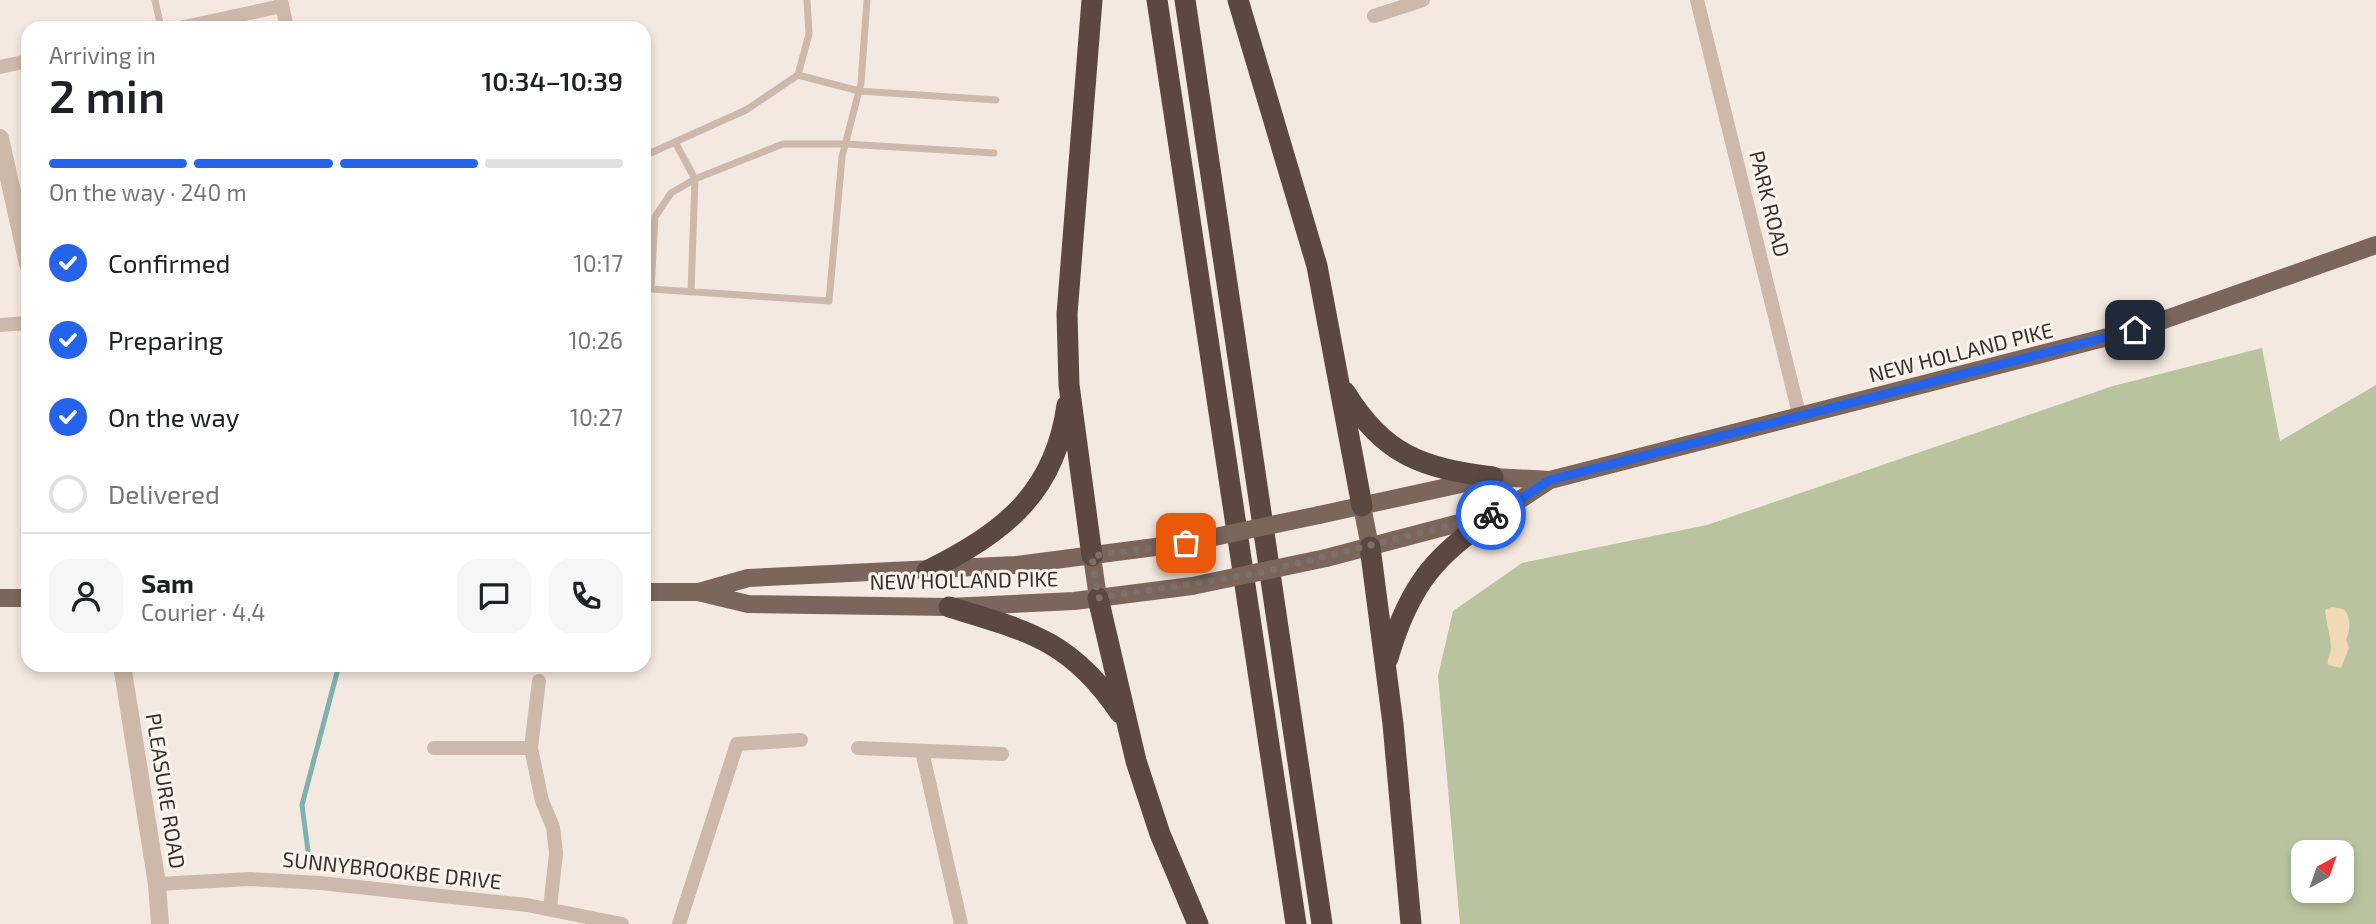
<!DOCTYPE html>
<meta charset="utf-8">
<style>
:root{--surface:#fff;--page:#f6f6f6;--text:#202124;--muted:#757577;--line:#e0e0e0;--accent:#2563eb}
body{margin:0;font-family:"Exo 2",sans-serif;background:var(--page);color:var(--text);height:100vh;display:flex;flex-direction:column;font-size:26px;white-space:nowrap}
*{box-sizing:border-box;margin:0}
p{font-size:23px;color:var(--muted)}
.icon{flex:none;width:38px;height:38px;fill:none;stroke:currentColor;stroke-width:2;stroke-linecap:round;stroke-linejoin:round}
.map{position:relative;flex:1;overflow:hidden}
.drawer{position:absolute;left:21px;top:21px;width:630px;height:651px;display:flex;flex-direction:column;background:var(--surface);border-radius:21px;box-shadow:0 4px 10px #0003}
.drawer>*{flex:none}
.needle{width:46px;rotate:40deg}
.controls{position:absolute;left:2291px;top:840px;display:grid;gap:14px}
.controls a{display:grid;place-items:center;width:63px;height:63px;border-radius:14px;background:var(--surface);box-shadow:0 4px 10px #0003;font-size:35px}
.pin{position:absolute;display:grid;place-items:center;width:60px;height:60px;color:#fff;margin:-30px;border-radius:14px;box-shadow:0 4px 10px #0006}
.courier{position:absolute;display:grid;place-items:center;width:70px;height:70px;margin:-35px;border:5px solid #2563eb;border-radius:50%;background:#fff;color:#222;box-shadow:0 2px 9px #0007}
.head em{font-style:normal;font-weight:600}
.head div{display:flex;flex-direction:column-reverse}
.head{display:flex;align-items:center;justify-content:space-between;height:119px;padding:0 28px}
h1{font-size:46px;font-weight:600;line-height:52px}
.bar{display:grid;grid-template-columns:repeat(4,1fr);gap:10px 7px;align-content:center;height:84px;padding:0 28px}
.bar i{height:9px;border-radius:5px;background:var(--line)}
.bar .selected{background:var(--accent)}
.bar p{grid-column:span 4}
.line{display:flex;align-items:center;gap:18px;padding:0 28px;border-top:2px solid var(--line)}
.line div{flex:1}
.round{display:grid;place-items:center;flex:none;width:74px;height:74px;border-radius:21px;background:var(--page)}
ol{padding:0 28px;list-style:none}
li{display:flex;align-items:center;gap:21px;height:77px}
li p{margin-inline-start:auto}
li .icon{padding:7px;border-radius:50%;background:var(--accent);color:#fff;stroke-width:4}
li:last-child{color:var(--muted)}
li i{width:38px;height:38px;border:4px solid var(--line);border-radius:50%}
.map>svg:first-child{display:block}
.green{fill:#b9c49f;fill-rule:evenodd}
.sand{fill:#efd9b7}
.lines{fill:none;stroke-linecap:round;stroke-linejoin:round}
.stream{stroke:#7eb2b1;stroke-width:5}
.service{stroke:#cdb9ab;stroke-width:7}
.minor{stroke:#cdb9ab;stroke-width:14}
.tertiary{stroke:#cdb9ab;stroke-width:18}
.primary{stroke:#7c655b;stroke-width:18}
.motorway{stroke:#5b4841;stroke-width:21}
.primary-bridge{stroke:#7c655b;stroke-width:18}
.done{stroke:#7b706a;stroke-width:7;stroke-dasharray:0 12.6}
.route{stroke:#2563eb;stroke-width:9}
.labels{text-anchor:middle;stroke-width:6;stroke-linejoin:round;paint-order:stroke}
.street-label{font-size:21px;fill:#3a2f2a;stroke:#fbf4ed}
</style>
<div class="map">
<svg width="2376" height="924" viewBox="0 0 2376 924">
<rect width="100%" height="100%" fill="#f4e9e0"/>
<path class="green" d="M2262,348L2280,441L2376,385V924H1460L1438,676L1453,611L1522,563L1707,525L2113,386ZM2303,852H2342V891H2303Z"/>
<path class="sand" d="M2332,607L2343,609C2351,614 2351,632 2346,639L2349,648L2341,668L2328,665C2327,659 2330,654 2331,649C2331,636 2326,622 2325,610Z"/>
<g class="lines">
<path class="stream" d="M308,851L302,805L339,665"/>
<path class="service" d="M155,0L161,28
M798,75L859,91L996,100
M675,142L695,179L671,193L655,217L651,289L829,301L842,157L861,83L867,0
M644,156L746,110L798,75L809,34L807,0
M691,292L695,179L783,144H846L994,153"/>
<path class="minor" d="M281,0L287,28
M1697,0L1800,418
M1374,16L1423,0
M179,28L282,6
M0,67L28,61
M0,325L28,323
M539,681L531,748L542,801L553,827L556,853L550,908
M434,748H531
M858,748L1002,754
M922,751L961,924
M157,884L250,879L320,883L527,905L622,924
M679,924L737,744L801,740"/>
<path class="tertiary" d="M0,138L28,264
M122,665L157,884L160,924"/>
<path class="primary" d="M1362,506L1370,547
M1319,515L1493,477L1550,480L2135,330L2376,245
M1092,556L1098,598
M1326,558L1501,512L1550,480
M644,592H698L748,604L949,607L1074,601L1192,586
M699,592L748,578L1016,565L1186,543
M0,598H28"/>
<path class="motorway" d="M1157,0L1296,924
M1185,0L1322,924
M1238,0L1317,266L1362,506
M1345,392C1384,456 1423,468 1493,477
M1370,547L1393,724L1411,924
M1092,556L1069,385L1067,314L1092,0
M927,571C1003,533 1055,494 1067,405
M1098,598L1136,761L1160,834L1198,924
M949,607C1028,631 1071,640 1120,713
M1388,658C1409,585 1437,551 1501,512"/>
<path class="primary-bridge" d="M1186,543L1319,515
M1192,586L1326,558"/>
</g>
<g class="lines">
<path class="done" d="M1186,543L1092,556L1098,598L1259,573L1491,515"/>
<path class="route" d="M1491,515L1501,512L1550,480L2135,330"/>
</g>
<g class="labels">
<g class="street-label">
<text transform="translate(1769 204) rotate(76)" y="7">PARK ROAD</text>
<text transform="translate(1961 353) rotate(-14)" y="7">NEW HOLLAND PIKE</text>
<text transform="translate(964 581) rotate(-1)" y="7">NEW HOLLAND PIKE</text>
<text transform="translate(165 791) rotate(81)" y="7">PLEASURE ROAD</text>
<text transform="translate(392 871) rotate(6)" y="7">SUNNYBROOKBE DRIVE</text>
</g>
</g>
</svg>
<div class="controls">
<a><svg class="needle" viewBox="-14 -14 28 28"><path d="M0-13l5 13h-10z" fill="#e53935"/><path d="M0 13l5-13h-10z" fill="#757577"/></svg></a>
</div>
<div class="pin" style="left:1186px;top:543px;background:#ea580c"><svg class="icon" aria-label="bag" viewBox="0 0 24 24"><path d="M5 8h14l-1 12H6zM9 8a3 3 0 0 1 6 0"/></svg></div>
<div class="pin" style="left:2135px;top:330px;background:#1f2937"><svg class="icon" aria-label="home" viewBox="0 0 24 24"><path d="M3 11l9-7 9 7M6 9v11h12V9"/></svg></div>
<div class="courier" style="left:1491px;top:515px"><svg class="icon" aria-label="bike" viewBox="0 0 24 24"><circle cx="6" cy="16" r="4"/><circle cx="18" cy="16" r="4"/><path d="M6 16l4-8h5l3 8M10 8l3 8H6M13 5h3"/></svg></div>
<section class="drawer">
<div class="head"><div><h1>2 min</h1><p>Arriving in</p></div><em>10:34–10:39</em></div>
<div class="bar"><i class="selected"></i><i class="selected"></i><i class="selected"></i><i></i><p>On the way · 240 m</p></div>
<ol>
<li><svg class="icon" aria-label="check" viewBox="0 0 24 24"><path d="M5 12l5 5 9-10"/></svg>Confirmed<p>10:17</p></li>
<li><svg class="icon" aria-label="check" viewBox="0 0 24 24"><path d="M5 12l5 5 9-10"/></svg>Preparing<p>10:26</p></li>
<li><svg class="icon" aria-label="check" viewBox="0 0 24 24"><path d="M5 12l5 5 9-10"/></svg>On the way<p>10:27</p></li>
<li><i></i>Delivered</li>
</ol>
<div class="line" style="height:126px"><a class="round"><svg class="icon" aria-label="person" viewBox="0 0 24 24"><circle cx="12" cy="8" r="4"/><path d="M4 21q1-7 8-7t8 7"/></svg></a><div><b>Sam</b><p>Courier · 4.4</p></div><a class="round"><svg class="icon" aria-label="chat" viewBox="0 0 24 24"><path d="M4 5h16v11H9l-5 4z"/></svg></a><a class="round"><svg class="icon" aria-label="phone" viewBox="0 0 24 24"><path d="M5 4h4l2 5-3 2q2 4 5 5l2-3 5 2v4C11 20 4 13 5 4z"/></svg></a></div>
</section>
</div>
